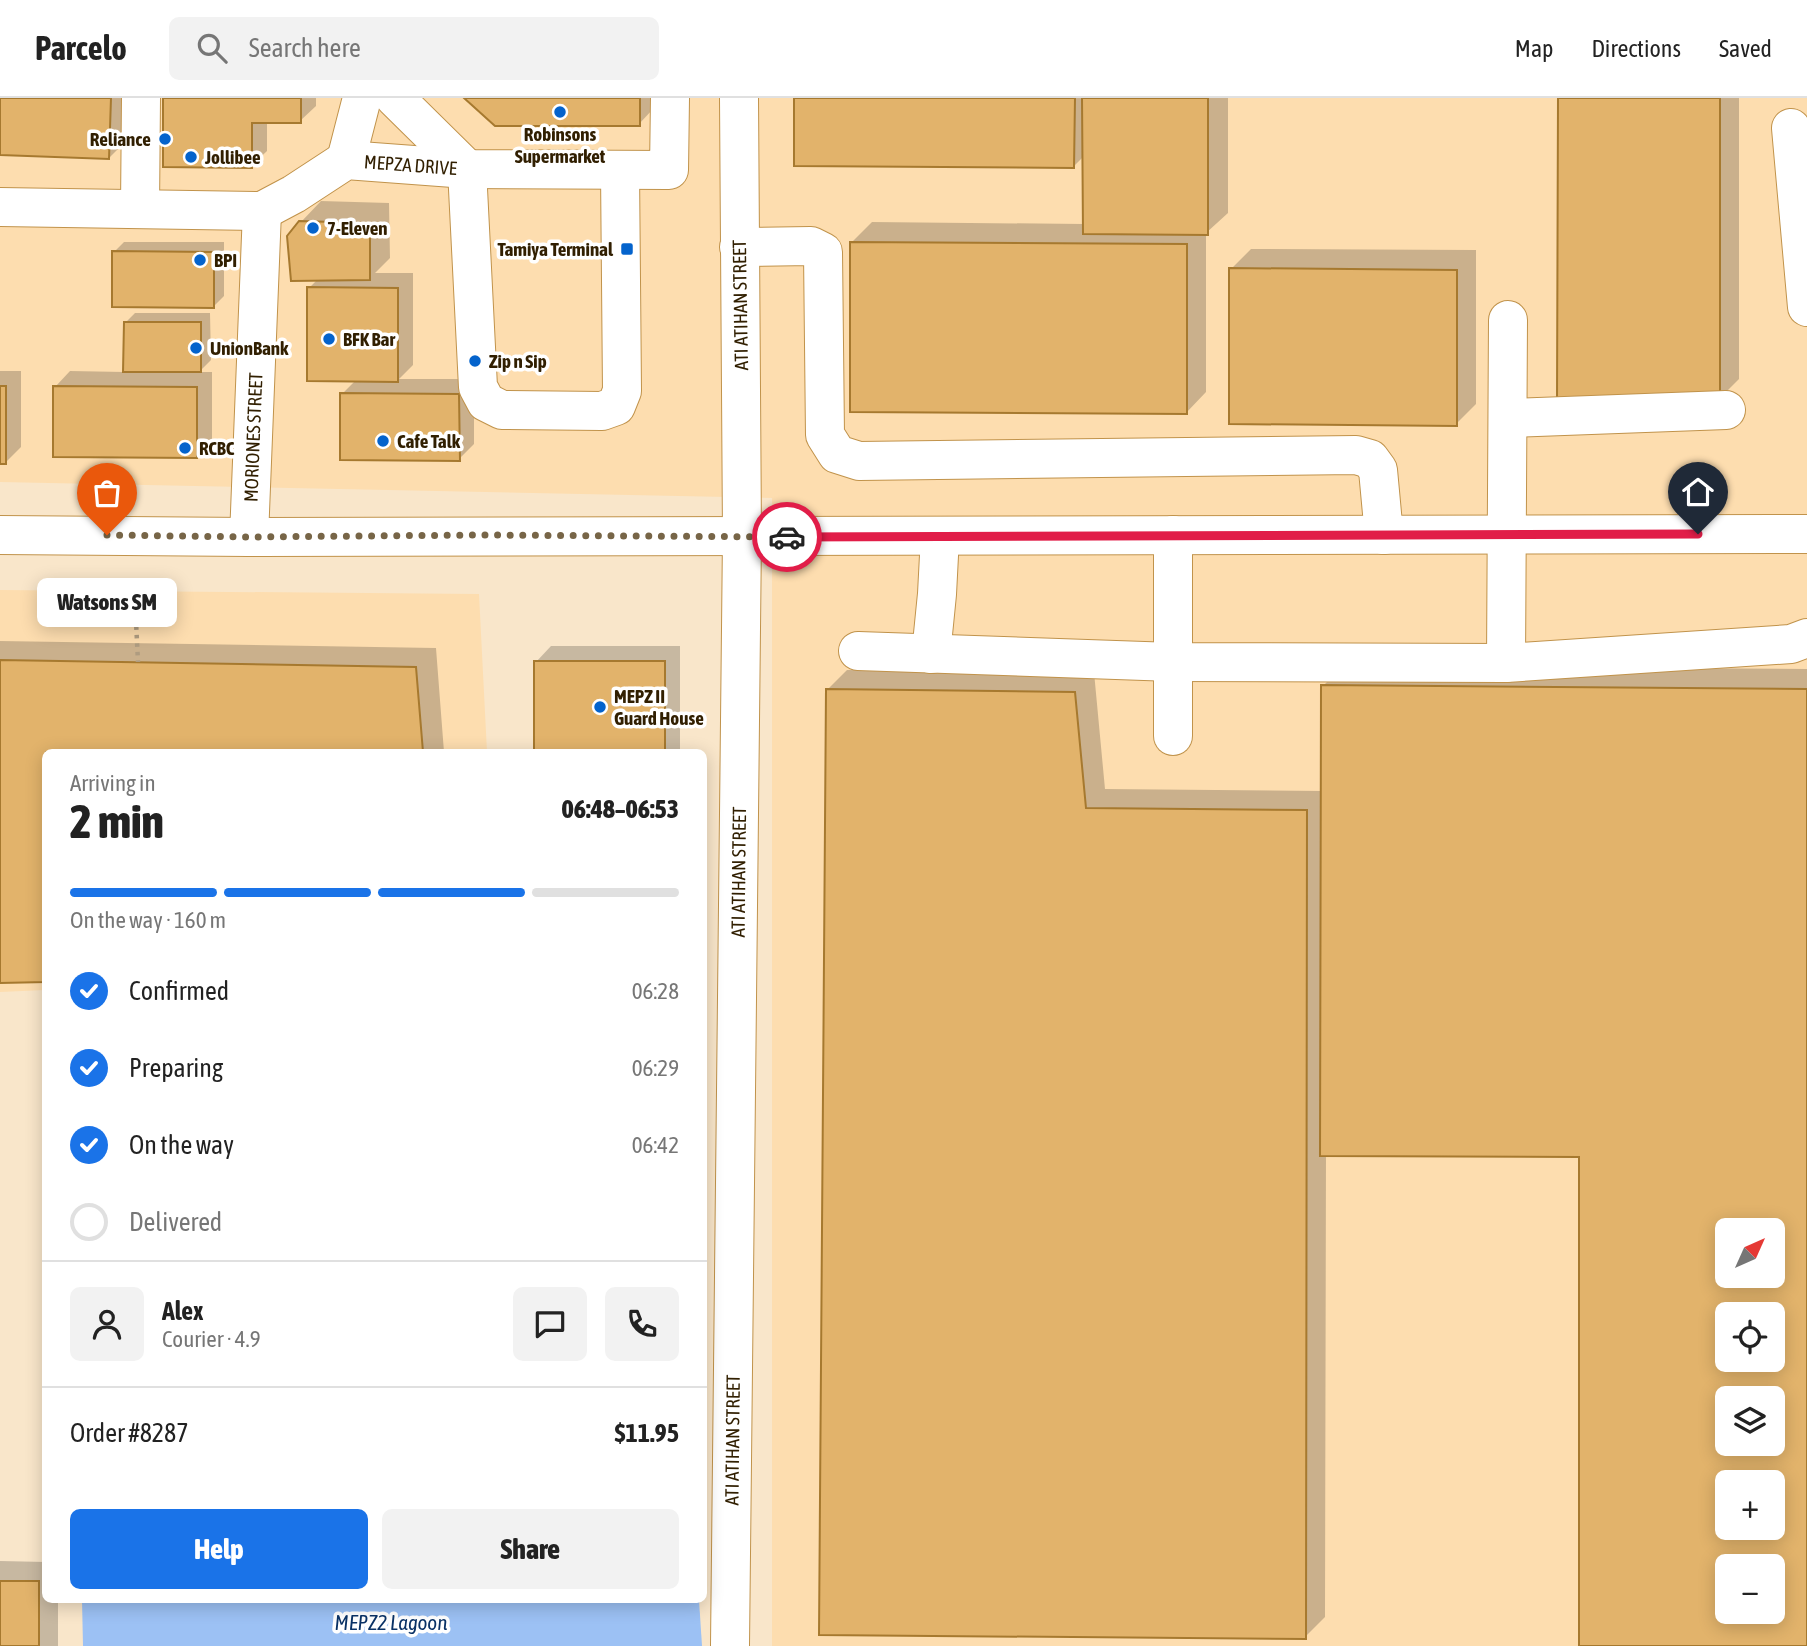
<!DOCTYPE html>
<meta charset="utf-8">
<style>
:root{--surface:#fff;--page:#f2f2f2;--text:#222;--muted:#767676;--line:#e0e0e0;--accent:#1a73e8}
body{margin:0;font-family:"Asap Condensed",sans-serif;background:var(--page);color:var(--text);height:100vh;display:flex;flex-direction:column;font-size:26px;white-space:nowrap}
*{box-sizing:border-box;margin:0}
p{font-size:23px;color:var(--muted)}
.icon{flex:none;width:38px;height:38px;fill:none;stroke:currentColor;stroke-width:2;stroke-linecap:round;stroke-linejoin:round}
.map{position:relative;flex:1;overflow:hidden}
.sheet{position:absolute;left:42px;top:651px;width:665px;height:854px;display:flex;flex-direction:column;background:var(--surface);border-radius:10px;box-shadow:0 4px 18px #0003}
.sheet>*{flex:none}
.needle{width:46px;rotate:45deg}
.fabs{position:absolute;left:1715px;top:1120px;display:grid;gap:14px}
.fabs a{display:grid;place-items:center;width:70px;height:70px;border-radius:10px;background:var(--surface);box-shadow:0 4px 18px #0003;font-size:35px}
.pin{position:absolute;display:grid;place-items:center;width:60px;height:60px;color:#fff;margin:-72px -30px;border-radius:50% 50% 50% 0;rotate:-45deg;box-shadow:0 0 7px #0007}
.pin .icon{rotate:45deg}
.courier{position:absolute;display:grid;place-items:center;width:70px;height:70px;margin:-35px;border:5px solid #e11d48;border-radius:50%;background:#fff;color:#222;box-shadow:0 2px 9px #0007}
.bubble{position:absolute;height:49px;border-radius:10px;background:var(--surface);box-shadow:0 4px 18px #0003;font-size:23px;font-weight:800;line-height:49px;text-align:center}
.head em{font-style:normal;font-weight:800}
.head div{display:flex;flex-direction:column-reverse}
.head{display:flex;align-items:center;justify-content:space-between;height:119px;padding:0 28px}
h1{font-size:46px;font-weight:800;line-height:52px}
.bar{display:grid;grid-template-columns:repeat(4,1fr);gap:10px 7px;align-content:center;height:84px;padding:0 28px}
.bar i{height:9px;border-radius:5px;background:var(--line)}
.bar .active{background:var(--accent)}
.bar p{grid-column:span 4}
.line{display:flex;align-items:center;gap:18px;padding:0 28px;border-top:2px solid var(--line)}
.line div{flex:1}
.round{display:grid;place-items:center;flex:none;width:74px;height:74px;border-radius:10px;background:var(--page)}
ol{padding:0 28px;list-style:none}
li{display:flex;align-items:center;gap:21px;height:77px}
li p{margin-inline-start:auto}
li .icon{padding:7px;border-radius:50%;background:var(--accent);color:#fff;stroke-width:4}
li:last-child{color:var(--muted)}
li i{width:38px;height:38px;border:4px solid var(--line);border-radius:50%}
.action{display:flex;gap:14px;margin-top:auto;padding:14px 28px}
.action a{flex:1;height:80px;border-radius:10px;background:var(--accent);color:#fff;font-size:28px;font-weight:800;line-height:80px;text-align:center}
.action a+a{background:var(--page);color:var(--text)}
header{display:flex;align-items:center;gap:42px;box-sizing:border-box;height:98px;padding:0 35px;background:var(--surface);border-bottom:2px solid var(--line)}
header strong{font-size:33px}
nav{display:flex;gap:38px;margin-inline-start:auto;font-size:24px}
.search{width:490px;height:63px;background:var(--page);display:flex;align-items:center;gap:18px;box-sizing:border-box;padding:0 24px;border-radius:10px;color:var(--muted);font-size:26px}
.map>svg:first-child{display:block}
.built{fill:#fdddaf;fill-rule:evenodd}
.water{fill:#9cc1f4}
.shadow{fill:#0003;fill-rule:evenodd}
.building{fill:#e2b36b;stroke:#a6792f;stroke-width:2;fill-rule:evenodd}
.lines{fill:none;stroke-linecap:round;stroke-linejoin:round}
.minor-casing{stroke:#c1934b;stroke-width:40}
.path{stroke:#af9c80;stroke-width:4.5;stroke-dasharray:3.5 5;stroke-linecap:butt}
.minor{stroke:#fff;stroke-width:38}
.done{stroke:#776547;stroke-width:7;stroke-dasharray:0 12.6}
.route{stroke:#e11d48;stroke-width:9}
.poi-dot{fill:#0463cc;stroke:#fff;stroke-width:2.5}
.labels{text-anchor:middle;stroke-width:7;stroke-linejoin:round;paint-order:stroke}
.poi-label{font-size:19px;font-weight:bold;fill:#311f01;stroke:#fff;text-anchor:start}
.street-label{font-size:19px;fill:#311f01;stroke:#fff}
.water-label{font-size:21px;font-style:italic;fill:#0a3266;stroke:#fff}
</style>
<header>
<strong>Parcelo</strong>
<div class="search"><svg class="icon" aria-label="search" viewBox="0 0 24 24"><circle cx="10" cy="10" r="6"/><path d="M15 15l6 6"/></svg>Search here</div>
<nav><a>Map</a><a>Directions</a><a>Saved</a></nav>
</header>
<div class="map">
<svg width="1807" height="1548" viewBox="0 0 1807 1548">
<rect width="100%" height="100%" fill="#f9e6ca"/>
<path class="built" d="M0,0H1807V1548H772V400L0,384ZM1727,1132H1773V1178H1727ZM1727,1216H1773V1262H1727ZM1727,1300H1773V1346H1727ZM1727,1384H1773V1430H1727ZM1727,1468H1773V1514H1727Z
M0,492L479,496L487,654H46L45,892L0,894Z"/>
<path class="water" d="M82,1502H699L702,1548H83Z"/>
<path class="shadow" d="M0,0H130L129,40L109,60L0,55Z
M165,0H316V8L300,23H267V53L251,68Z
M467,0H654V10L639,26Z
M795,0H1228V115L1206,135V294L1186,315L852,144L872,124L1084,126V58L1074,68Z
M1559,0H1739V281L1719,301Z
M321,103L389,105L390,160L375,175H413V267L399,281H474V346L459,361L342,296L356,282L309,190L318,181L301,124Z
M124,144H224V198L214,208L114,154Z
M1251,151L1476,152V306L1456,326L1231,171Z
M135,215H210L211,262L199,274H212V343L196,358L55,289L70,273L125,274V225Z
M0,273H21V349L5,365H0Z
M0,543L436,550L444,654H46L0,883Z
M551,548H680V652L678,654H536V564Z
M1343,568L1807,571V1548H1580L1581,1058L1326,1056L1325,1519L1305,1539L827,592L847,572L1094,574L1105,691L1323,693V588ZM1727,1132H1773V1178H1727ZM1727,1216H1773V1262H1727ZM1727,1300H1773V1346H1727ZM1727,1384H1773V1430H1727ZM1727,1468H1773V1514H1727Z
M0,1463L46,1464V1502H58V1548H0Z"/>
<path class="building" d="M0,0H111L109,61L0,57Z
M163,0H301V25H252V70L163,69Z
M464,0H640V28H495Z
M794,0H1075L1074,70L794,68Z
M1082,0H1208V137L1083,136Z
M1558,0H1720V303L1557,302Z
M299,123L370,125V182L291,183L287,138Z
M850,144L1187,146V316L850,314Z
M112,153L214,154V210L112,209Z
M1229,170L1457,172V328L1229,326Z
M307,189L398,190V284L307,283Z
M124,224H201V274H123Z
M0,288H6V366H0Z
M53,288L197,289V360L53,359Z
M340,295L459,296L460,363L340,362Z
M0,562L416,569L423,654H46V884L0,885Z
M534,563H665V654H534Z
M1321,587L1807,591V1548H1579V1059L1320,1058ZM1727,1132H1773V1178H1727ZM1727,1216H1773V1262H1727ZM1727,1300H1773V1346H1727ZM1727,1384H1773V1430H1727ZM1727,1468H1773V1514H1727Z
M826,591L1075,594L1086,710L1307,712L1306,1541L819,1537Z
M0,1483H39V1548H0Z"/>
<g class="lines">
<defs>
<g id="minor">
<path d="M395,0L467,71L478,289L486,304L502,312L602,313L616,308L622,293L620,72"/>
<path d="M1791,30L1807,209"/>
<path d="M346,62L362,0"/>
<path id="s1" d="M0,109L262,113L294,96L346,62L467,71L669,72L670,0"/>
<path d="M140,110L141,0"/>
<path d="M739,149L811,148L823,154L825,337L837,356L859,363L1356,357L1370,361L1378,372L1384,437"/>
<path d="M1508,320L1726,312"/>
<path d="M0,437L249,439L1807,436"/>
<path id="s2" d="M249,439L262,113"/>
<path d="M858,553L1173,564L1506,565L1791,546L1807,540"/>
<path d="M931,556L937,496L940,438"/>
<path d="M1506,565L1508,222"/>
<path d="M1173,638V437"/>
<path id="s3" d="M730,1548L742,438L739,0"/>
</g>
</defs>
<use href="#minor" class="minor-casing"/>
<path class="path" d="M135,503L138,564"/>
<use href="#minor" class="minor"/>
</g>
<g class="lines">
<path class="done" d="M107,437L248,439L479,437L787,439"/>
<path class="route" d="M787,439L1698,436"/>
</g>
<g class="poi-dot">
<circle cx="560" cy="14" r="7"/>
<circle cx="165" cy="41" r="7"/>
<circle cx="191" cy="59" r="7"/>
<circle cx="313" cy="130" r="7"/>
<rect x="620" y="144" width="14" height="14" rx="3.5"/>
<circle cx="200" cy="162" r="7"/>
<circle cx="329" cy="241" r="7"/>
<circle cx="196" cy="250" r="7"/>
<circle cx="475" cy="263" r="7"/>
<circle cx="383" cy="343" r="7"/>
<circle cx="185" cy="350" r="7"/>
<circle cx="600" cy="609" r="7"/>
</g>
<g class="labels">
<g class="poi-label">
<text x="560" y="43" text-anchor="middle">Robinsons<tspan x="560" dy="22">Supermarket</tspan></text>
<text x="151" y="48" text-anchor="end">Reliance</text>
<text x="205" y="66">Jollibee</text>
<text x="327" y="137">7-Eleven</text>
<text x="613" y="158" text-anchor="end">Tamiya Terminal</text>
<text x="214" y="169">BPI</text>
<text x="343" y="248">BFK Bar</text>
<text x="210" y="257">UnionBank</text>
<text x="489" y="270">Zip n Sip</text>
<text x="397" y="350">Cafe Talk</text>
<text x="199" y="357">RCBC</text>
<text x="614" y="605">MEPZ II<tspan x="614" dy="22">Guard House</tspan></text>
</g>
<g class="street-label">
<text dy="7" stroke="none"><textPath href="#s1" startOffset="425">MEPZA DRIVE</textPath></text>
<text transform="translate(740 207) rotate(-91)" y="7">ATI ATIHAN STREET</text>
<text dy="7" stroke="none"><textPath href="#s2" startOffset="100">MORIONES STREET</textPath></text>
<text dy="7" stroke="none"><textPath href="#s3" startOffset="774">ATI ATIHAN STREET</textPath></text>
<text dy="7" stroke="none"><textPath href="#s3" startOffset="206">ATI ATIHAN STREET</textPath></text>
</g>
<g class="water-label">
<text x="391" y="1532">MEPZ2 Lagoon</text>
</g>
</g>
</svg>
<div class="fabs">
<a><svg class="needle" viewBox="-14 -14 28 28"><path d="M0-13l5 13h-10z" fill="#e53935"/><path d="M0 13l5-13h-10z" fill="#767676"/></svg></a>
<a><svg class="icon" aria-label="locate" viewBox="0 0 24 24"><circle cx="12" cy="12" r="6"/><path d="M12 2v4M12 18v4M2 12h4M18 12h4"/></svg></a>
<a><svg class="icon" aria-label="layers" viewBox="0 0 24 24"><path d="M12 4l9 5-9 5-9-5zM3 14l9 5 9-5"/></svg></a>
<a>+</a>
<a>−</a>
</div>
<div class="pin" style="left:107px;top:437px;background:#ea580c"><svg class="icon" aria-label="bag" viewBox="0 0 24 24"><path d="M5 8h14l-1 12H6zM9 8a3 3 0 0 1 6 0"/></svg></div>
<div class="pin" style="left:1698px;top:436px;background:#1f2937"><svg class="icon" aria-label="home" viewBox="0 0 24 24"><path d="M3 11l9-7 9 7M6 9v11h12V9"/></svg></div>
<div class="courier" style="left:787px;top:439px"><svg class="icon" aria-label="car" viewBox="0 0 24 24"><path d="M5 17H2v-5l4-1 3-4h7l3 4 3 1v5h-3M9 17h6M6 11h13"/><circle cx="7" cy="17" r="2"/><circle cx="17" cy="17" r="2"/></svg></div>
<div class="bubble" style="left:37px;top:480px;width:140px">Watsons SM</div>
<section class="sheet">
<div class="head"><div><h1>2 min</h1><p>Arriving in</p></div><em>06:48–06:53</em></div>
<div class="bar"><i class="active"></i><i class="active"></i><i class="active"></i><i></i><p>On the way · 160 m</p></div>
<ol>
<li><svg class="icon" aria-label="check" viewBox="0 0 24 24"><path d="M5 12l5 5 9-10"/></svg>Confirmed<p>06:28</p></li>
<li><svg class="icon" aria-label="check" viewBox="0 0 24 24"><path d="M5 12l5 5 9-10"/></svg>Preparing<p>06:29</p></li>
<li><svg class="icon" aria-label="check" viewBox="0 0 24 24"><path d="M5 12l5 5 9-10"/></svg>On the way<p>06:42</p></li>
<li><i></i>Delivered</li>
</ol>
<div class="line" style="height:126px"><a class="round"><svg class="icon" aria-label="person" viewBox="0 0 24 24"><circle cx="12" cy="8" r="4"/><path d="M4 21q1-7 8-7t8 7"/></svg></a><div><b>Alex</b><p>Courier · 4.9</p></div><a class="round"><svg class="icon" aria-label="chat" viewBox="0 0 24 24"><path d="M4 5h16v11H9l-5 4z"/></svg></a><a class="round"><svg class="icon" aria-label="phone" viewBox="0 0 24 24"><path d="M5 4h4l2 5-3 2q2 4 5 5l2-3 5 2v4C11 20 4 13 5 4z"/></svg></a></div>
<div class="line" style="height:91px"><div>Order #8287</div><b>$11.95</b></div>
<div class="action"><a>Help</a><a>Share</a></div>
</section>
</div>
